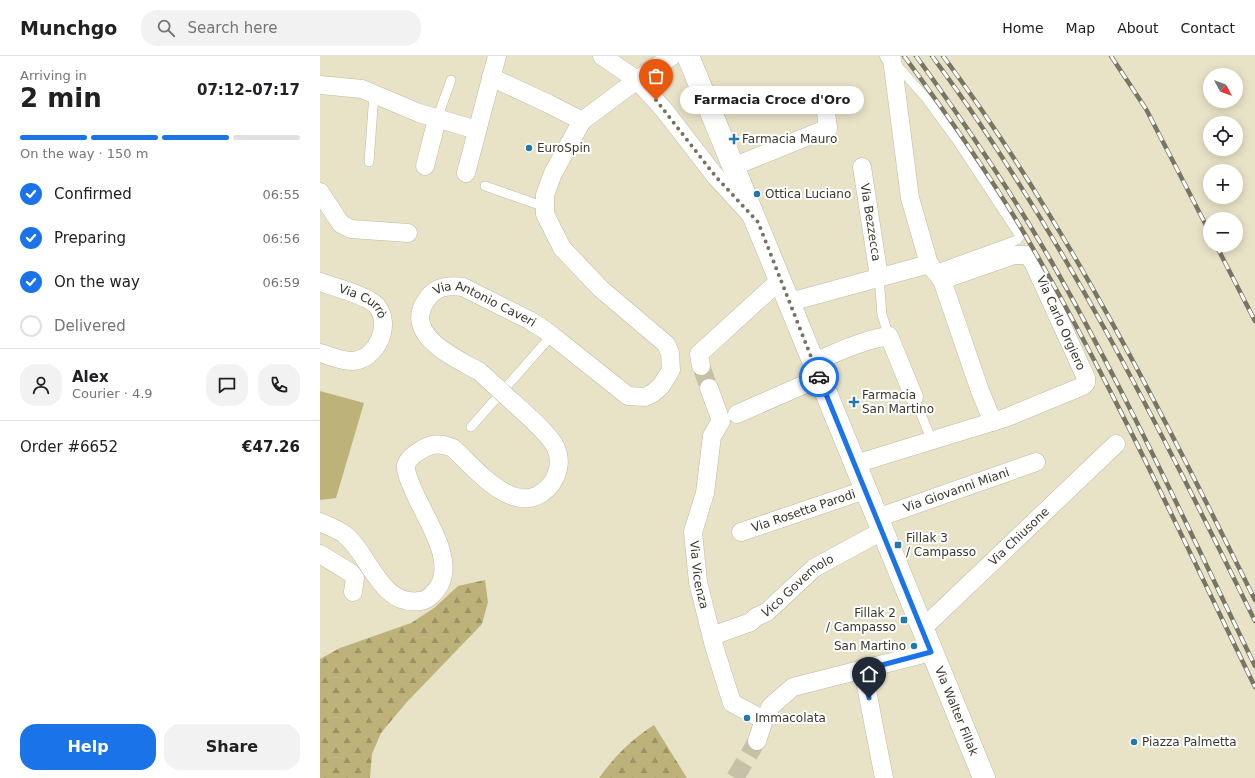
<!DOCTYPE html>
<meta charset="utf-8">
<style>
:root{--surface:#fff;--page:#f2f2f2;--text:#202124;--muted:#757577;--line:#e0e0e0;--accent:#1a73e8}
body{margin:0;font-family:"DejaVu Sans",sans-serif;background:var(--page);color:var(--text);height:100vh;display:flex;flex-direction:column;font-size:15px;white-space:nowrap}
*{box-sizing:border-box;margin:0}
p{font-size:13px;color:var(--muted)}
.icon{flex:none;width:22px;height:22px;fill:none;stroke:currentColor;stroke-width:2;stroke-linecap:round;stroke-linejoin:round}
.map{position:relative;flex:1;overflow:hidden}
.side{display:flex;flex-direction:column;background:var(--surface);width:320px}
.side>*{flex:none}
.needle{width:26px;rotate:131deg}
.controls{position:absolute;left:883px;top:12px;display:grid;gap:8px}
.controls a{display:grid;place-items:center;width:40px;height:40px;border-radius:50%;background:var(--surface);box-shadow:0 2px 10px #0003;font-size:20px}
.pin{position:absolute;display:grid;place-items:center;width:34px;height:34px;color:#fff;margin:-41px -17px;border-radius:50% 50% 50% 0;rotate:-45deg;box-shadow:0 0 4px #0007}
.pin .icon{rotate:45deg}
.courier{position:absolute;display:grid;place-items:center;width:40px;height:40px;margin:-20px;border:3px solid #1a73e8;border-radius:50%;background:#fff;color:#222;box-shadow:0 1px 5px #0007}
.bubble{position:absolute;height:28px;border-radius:14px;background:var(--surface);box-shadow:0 2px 10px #0003;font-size:13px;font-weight:800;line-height:28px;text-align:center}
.overview em{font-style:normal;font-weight:800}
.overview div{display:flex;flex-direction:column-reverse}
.overview{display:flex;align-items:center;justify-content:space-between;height:68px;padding:0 20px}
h1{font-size:26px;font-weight:800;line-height:30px}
.bar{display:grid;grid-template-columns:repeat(4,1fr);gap:6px 4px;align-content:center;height:48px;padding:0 20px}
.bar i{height:5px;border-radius:3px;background:var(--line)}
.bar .selected{background:var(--accent)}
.bar p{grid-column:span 4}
.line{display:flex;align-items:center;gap:10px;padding:0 20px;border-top:1px solid var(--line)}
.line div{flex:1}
.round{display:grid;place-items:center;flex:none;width:42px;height:42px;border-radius:16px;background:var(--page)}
ol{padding:0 20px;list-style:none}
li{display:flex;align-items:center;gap:12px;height:44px}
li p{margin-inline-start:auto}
li .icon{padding:4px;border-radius:50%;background:var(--accent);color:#fff;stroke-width:4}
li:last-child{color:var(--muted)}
li i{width:22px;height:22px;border:2px solid var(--line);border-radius:50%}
.primary-button{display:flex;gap:8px;margin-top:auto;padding:8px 20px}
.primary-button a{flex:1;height:46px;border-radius:16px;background:var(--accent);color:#fff;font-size:16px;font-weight:800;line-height:46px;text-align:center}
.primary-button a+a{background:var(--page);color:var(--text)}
header{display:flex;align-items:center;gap:24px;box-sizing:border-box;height:56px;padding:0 20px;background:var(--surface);border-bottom:1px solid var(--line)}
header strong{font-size:19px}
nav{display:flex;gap:22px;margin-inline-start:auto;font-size:14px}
.search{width:280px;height:36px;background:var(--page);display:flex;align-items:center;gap:10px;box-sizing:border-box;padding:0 14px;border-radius:16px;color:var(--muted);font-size:15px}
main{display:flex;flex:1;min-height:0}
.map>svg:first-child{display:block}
.green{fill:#beb27b}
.forest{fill:url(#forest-firs)}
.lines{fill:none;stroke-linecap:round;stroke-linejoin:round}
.street-tunnel{stroke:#c5c0a8;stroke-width:18;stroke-dasharray:18 9;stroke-linecap:butt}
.lane-casing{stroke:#bfb99f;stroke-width:10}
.street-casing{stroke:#bfb99f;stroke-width:19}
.secondary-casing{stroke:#bfb99f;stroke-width:23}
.lane{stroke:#fff;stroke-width:9}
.street{stroke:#fff;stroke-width:18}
.secondary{stroke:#fff;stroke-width:22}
.rail-casing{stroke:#787564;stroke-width:4.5}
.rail{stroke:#fff;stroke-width:3;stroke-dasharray:9;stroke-linecap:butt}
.street-bridge-casing{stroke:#bfb99f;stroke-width:19;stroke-linecap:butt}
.street-bridge{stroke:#fff;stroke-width:18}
.done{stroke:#767362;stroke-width:4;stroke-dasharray:0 7.2}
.route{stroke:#1a73e8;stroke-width:5}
.poi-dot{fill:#217aa9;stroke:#fff;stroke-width:1.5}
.labels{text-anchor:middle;stroke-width:4;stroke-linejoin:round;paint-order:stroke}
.poi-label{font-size:12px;fill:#39372c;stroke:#fff;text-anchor:start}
.street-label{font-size:12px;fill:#39372c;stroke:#fff}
</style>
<header>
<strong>Munchgo</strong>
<div class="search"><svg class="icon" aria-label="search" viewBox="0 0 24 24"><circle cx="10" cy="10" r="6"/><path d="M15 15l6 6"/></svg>Search here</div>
<nav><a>Home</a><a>Map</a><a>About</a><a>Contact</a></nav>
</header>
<main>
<section class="side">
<div class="overview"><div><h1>2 min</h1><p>Arriving in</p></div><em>07:12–07:17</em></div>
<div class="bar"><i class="selected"></i><i class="selected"></i><i class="selected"></i><i></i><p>On the way · 150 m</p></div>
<ol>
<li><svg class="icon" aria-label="check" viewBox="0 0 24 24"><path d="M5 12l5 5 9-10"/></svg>Confirmed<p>06:55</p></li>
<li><svg class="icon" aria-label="check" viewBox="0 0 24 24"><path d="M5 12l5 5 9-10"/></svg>Preparing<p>06:56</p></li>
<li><svg class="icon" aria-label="check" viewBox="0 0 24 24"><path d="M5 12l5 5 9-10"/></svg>On the way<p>06:59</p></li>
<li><i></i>Delivered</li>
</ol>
<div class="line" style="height:72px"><a class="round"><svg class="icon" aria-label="person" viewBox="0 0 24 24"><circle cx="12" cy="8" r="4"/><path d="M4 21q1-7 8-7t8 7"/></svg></a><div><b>Alex</b><p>Courier · 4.9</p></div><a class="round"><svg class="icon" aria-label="chat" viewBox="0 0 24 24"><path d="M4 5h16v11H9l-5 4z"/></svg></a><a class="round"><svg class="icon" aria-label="phone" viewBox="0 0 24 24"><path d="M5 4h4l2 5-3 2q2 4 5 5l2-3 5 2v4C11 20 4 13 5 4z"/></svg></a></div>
<div class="line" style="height:52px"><div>Order #6652</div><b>€47.26</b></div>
<div class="primary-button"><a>Help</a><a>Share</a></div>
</section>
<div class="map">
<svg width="935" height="722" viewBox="0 0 935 722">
<defs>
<pattern id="forest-firs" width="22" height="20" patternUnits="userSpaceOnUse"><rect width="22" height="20" fill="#beb27b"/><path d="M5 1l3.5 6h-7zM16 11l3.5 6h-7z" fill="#9b9265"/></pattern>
</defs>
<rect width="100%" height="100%" fill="#e8e2c7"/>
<path class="green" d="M0,335L44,347L16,442L0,444Z"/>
<path class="forest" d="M165,524L168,546L162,568L86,647L61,677L52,698L50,722H0V603L20,592L91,567L114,552L138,530Z
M334,669L367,722H279C294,701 313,682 334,669Z"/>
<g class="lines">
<path class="street-tunnel" d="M381,310L389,332
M415,722L437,685"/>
<defs>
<path id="lane" d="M575,7L606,42L636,83L700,180L697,184L614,214
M117,63L131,24
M49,106L54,38
M165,130L225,151
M559,221L562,259L569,280
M594,341L612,385
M151,371L232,279"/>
<g id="street">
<path d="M282,0L317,24L345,55L396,121L429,157"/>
<path d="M569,0L572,3L590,142L609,208L622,224L660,335L673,366"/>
<path d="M171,21L229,48L262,65"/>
<path d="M0,29L42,33L99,57L157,74"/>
<path d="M105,110L117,63"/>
<path d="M415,110L508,72L504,42"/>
<path id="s1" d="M542,111L559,221"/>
<path d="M146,117L177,0"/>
<path d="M0,136L21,168L31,173L88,177"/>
<path id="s2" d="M0,226C14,231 47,239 57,250C72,269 57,303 33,305C21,305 11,300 0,297"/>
<path d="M470,246L609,208"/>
<path d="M493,307C514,297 546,283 569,280L594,341"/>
<path d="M381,310L379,298L460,224"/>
<path id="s3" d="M160,316C136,302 81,279 107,243C116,230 129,229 143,231L209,264L225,274L308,340L325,341L333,337L341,330L351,314L350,297L346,288L281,233L242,192L225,158V139L233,117L262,65L317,24L352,0"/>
<path id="s4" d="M389,332L401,365L392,380L385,437L373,476L378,526L394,590L412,647L444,664"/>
<path d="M417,358L499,322"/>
<path d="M535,408L685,362L763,330L766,327V322L713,206L707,199H694L622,224"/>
<path id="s5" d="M557,462L716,406"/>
<path d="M0,466C8,470 17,473 24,478C50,498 60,551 100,545C108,544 112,539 117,533C139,504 100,456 90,426C88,421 85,414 86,409C88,402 96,397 101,394C112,387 121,387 133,392C157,414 200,469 232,427C239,416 241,404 236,392C230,378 198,351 185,339"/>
<path id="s6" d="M421,476L545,434"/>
<path d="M0,498L31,517L35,522L33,536"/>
<path id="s7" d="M602,573L796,388"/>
<path id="s8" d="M392,580L431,566L436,561L447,556L494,512L562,475"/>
<path d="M543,614L564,722"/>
<path d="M437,685L444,664L451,650L473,631L611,596"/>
</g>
<g id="secondary">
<path id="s9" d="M368,0L664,722"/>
</g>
</defs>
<use href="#lane" class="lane-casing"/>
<use href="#street" class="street-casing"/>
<use href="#secondary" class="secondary-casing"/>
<use href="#lane" class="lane"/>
<use href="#street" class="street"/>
<use href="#secondary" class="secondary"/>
<defs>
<path id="rail" d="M584,0C626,57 668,116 704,177C790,324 861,479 935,631
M596,0C644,66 690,134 731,205C806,336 869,474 935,610
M612,0C741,174 839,371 935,565
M623,0C748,168 842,357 935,544
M791,0L826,53L890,177
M896,189L935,265"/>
</defs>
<use href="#rail" class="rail-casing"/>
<use href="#rail" class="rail"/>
<defs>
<path id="street-bridge" d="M160,316L185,339"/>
</defs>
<use href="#street-bridge" class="street-bridge-casing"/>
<use href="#street-bridge" class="street-bridge"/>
</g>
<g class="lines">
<path class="done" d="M336,44L396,121L438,166L499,321"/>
<path class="route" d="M499,321L611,596L543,614L549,642"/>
</g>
<g class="poi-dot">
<path d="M412 77h4v4h4v4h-4v4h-4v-4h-4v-4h4z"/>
<circle cx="209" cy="92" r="4"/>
<circle cx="437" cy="138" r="4"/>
<path d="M532 340h4v4h4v4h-4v4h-4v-4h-4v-4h4z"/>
<rect x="574" y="485" width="8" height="8" rx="2"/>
<rect x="580" y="560" width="8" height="8" rx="2"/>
<circle cx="594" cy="590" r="4"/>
<circle cx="427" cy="662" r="4"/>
<circle cx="814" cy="686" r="4"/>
</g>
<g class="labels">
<g class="poi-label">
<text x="422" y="87">Farmacia Mauro</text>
<text x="217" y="96">EuroSpin</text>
<text x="445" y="142">Ottica Luciano</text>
<text x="542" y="343">Farmacia<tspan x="542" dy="14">San Martino</tspan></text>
<text x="586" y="486">Fillak 3<tspan x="586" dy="14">/ Campasso</tspan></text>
<text x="576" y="561" text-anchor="end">Fillak 2<tspan x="576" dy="14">/ Campasso</tspan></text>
<text x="586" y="594" text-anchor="end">San Martino</text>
<text x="435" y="666">Immacolata</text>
<text x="822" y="690">Piazza Palmetta</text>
</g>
<g class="street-label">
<text dy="4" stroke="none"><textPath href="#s1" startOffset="56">Via Bezzecca</textPath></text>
<text dy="4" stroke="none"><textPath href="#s2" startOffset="48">Via Currò</textPath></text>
<text dy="4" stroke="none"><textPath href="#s3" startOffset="170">Via Antonio Caveri</textPath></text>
<text transform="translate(741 267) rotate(66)" y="4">Via Carlo Orgiero</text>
<text dy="4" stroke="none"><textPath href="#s5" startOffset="84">Via Giovanni Miani</textPath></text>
<text dy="4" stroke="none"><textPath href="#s6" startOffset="66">Via Rosetta Parodi</textPath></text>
<text dy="4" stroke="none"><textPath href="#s7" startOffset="134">Via Chiusone</textPath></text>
<text dy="4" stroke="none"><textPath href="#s4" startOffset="194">Via Vicenza</textPath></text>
<text dy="4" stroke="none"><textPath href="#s8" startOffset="101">Vico Governolo</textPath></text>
<text dy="4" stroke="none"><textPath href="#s9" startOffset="708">Via Walter Fillak</textPath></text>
</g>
</g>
</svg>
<div class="controls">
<a><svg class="needle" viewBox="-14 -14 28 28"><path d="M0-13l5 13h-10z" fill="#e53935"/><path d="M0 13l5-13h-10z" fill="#757577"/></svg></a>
<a><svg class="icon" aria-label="locate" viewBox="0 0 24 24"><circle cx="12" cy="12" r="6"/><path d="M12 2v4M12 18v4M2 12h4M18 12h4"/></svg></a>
<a>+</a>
<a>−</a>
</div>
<div class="pin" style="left:336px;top:44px;background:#ea580c"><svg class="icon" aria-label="bag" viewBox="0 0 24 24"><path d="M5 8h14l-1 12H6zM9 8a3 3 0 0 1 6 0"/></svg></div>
<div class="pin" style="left:549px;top:642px;background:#1f2937"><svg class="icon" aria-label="home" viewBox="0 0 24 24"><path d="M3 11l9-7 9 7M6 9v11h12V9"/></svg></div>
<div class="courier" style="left:499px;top:321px"><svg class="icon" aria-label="car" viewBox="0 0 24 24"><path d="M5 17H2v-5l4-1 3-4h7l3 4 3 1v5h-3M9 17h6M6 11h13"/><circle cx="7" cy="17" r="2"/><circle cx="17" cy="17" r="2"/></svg></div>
<div class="bubble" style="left:360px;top:30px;width:184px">Farmacia Croce d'Oro</div>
</div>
</main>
